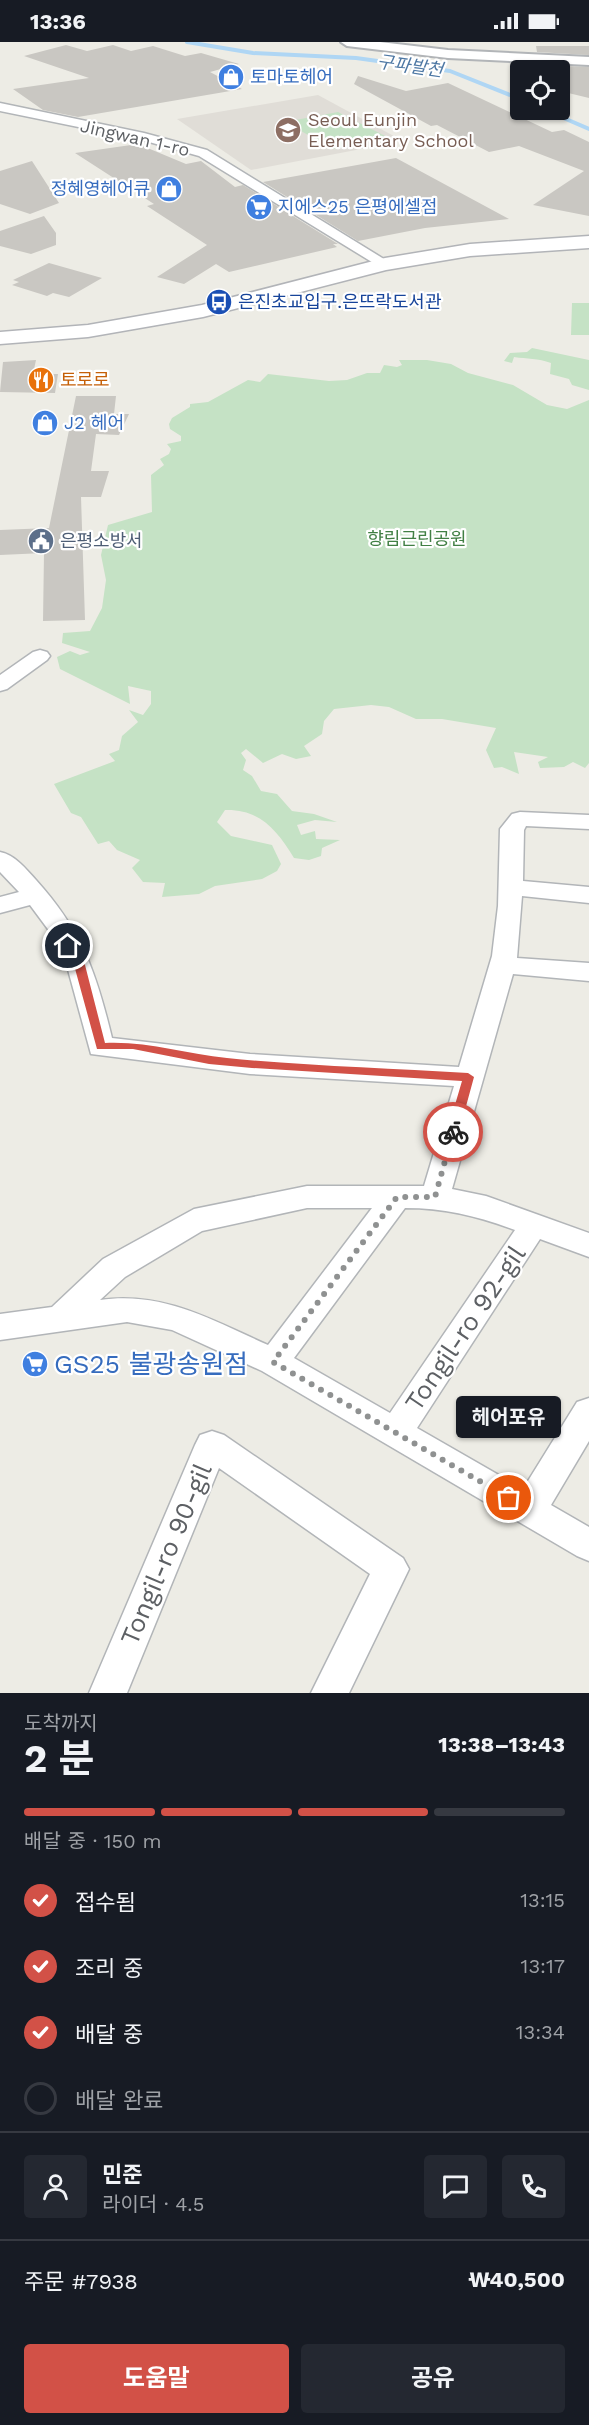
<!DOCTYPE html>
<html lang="ko">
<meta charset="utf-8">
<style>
:root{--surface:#171b24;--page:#242831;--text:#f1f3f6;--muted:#9ea1a6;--line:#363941;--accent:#d25147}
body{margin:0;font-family:"Work Sans","Noto Sans KR",sans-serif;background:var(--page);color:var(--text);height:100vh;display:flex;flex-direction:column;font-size:22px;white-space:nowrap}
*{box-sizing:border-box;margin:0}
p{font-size:20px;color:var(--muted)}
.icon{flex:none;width:33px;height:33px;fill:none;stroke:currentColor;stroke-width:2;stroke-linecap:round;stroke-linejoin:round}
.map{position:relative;height:1651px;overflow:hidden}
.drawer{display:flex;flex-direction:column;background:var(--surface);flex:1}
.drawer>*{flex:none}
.fabs{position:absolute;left:510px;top:18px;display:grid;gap:12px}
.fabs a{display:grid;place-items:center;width:60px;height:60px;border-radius:6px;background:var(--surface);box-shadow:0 2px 4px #0004;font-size:30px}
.pin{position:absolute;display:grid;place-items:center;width:51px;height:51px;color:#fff;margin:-26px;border:3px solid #fff;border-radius:50%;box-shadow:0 2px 6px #0007}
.courier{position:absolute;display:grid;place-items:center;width:60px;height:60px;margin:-30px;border:4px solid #d25147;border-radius:50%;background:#fff;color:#222;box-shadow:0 2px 8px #0007}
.bubble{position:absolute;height:42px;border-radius:6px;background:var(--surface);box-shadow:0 2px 4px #0004;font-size:20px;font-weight:700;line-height:42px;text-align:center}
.head em{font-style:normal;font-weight:700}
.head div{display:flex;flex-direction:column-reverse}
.head{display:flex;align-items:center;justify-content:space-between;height:102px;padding:0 24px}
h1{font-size:39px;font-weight:700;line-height:45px}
.bar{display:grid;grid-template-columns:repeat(4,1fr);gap:9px 6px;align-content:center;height:72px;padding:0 24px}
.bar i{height:8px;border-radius:4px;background:var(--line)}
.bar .current{background:var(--accent)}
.bar p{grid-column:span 4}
.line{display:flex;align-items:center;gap:15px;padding:0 24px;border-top:2px solid var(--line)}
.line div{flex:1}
.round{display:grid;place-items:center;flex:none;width:63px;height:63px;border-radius:6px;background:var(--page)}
ol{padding:0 24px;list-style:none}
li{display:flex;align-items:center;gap:18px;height:66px}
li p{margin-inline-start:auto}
li .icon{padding:6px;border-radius:50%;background:var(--accent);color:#fff;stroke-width:4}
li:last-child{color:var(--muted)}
li i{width:33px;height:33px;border:3px solid var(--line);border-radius:50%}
.button{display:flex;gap:12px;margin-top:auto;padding:12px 24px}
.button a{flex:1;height:69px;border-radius:6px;background:var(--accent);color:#fff;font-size:24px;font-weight:700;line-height:69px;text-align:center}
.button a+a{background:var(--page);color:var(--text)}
.status{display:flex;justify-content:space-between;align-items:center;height:42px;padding:0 30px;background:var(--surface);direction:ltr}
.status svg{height:16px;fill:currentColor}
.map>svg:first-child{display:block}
.education{fill:#e0ddd7}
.green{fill:#c5e2c5}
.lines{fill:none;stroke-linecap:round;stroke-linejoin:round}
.stream{stroke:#afd6f4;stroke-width:4}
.building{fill:#c9c7c2}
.minor-casing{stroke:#b2b5b8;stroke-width:3}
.tertiary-casing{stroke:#b2b5b8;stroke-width:4}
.secondary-casing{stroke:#b2b4b8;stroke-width:3}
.minor{fill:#fff;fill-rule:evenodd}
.tertiary{fill:#fff;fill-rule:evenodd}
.secondary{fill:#fff;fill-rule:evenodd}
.route{fill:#d25147}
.done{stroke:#8f9191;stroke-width:6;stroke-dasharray:0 10.8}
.labels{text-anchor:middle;stroke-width:4.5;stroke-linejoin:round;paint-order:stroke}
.far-water-label{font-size:18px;font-style:italic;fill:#4e78a4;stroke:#fff}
.far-shop-label{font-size:18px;fill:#366cbe;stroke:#fff;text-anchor:start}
.far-education-label{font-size:18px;fill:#785e54;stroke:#fff;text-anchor:start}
.far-street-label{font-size:18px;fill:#5d6064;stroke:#fff}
.far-transit-label{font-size:18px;fill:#164399;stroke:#fff;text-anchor:start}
.far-food-label{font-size:18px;fill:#c56008;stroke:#fff;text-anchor:start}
.far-park-label{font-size:18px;fill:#417f44;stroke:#fff}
.far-service-label{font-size:18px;fill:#4e5e75;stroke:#fff;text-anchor:start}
.near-street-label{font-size:26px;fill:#5d6064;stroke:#fff}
.near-shop-label{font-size:26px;fill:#366cbe;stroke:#fff;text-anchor:start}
</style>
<div class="status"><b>13:36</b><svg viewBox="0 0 49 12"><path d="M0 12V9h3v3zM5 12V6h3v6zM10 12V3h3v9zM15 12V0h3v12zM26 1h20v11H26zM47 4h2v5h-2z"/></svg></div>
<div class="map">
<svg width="589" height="1651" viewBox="0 0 589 1651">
<rect width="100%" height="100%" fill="#edece5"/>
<path class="education" d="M318,53L403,99L251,128L177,77Z"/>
<path class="green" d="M338,70L389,96L333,107L285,80Z
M572,261H589V293H571Z
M532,306L589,318V348L572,343L569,337L550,332L551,321C538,316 527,317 514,315L512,321L504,319L510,311L527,310Z
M399,318H427L451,322L468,331L513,343L547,363L567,367L589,358V721L585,726L573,720L564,725L540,726L538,720L548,715L514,710L519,732L502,725L494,726L486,708L496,686L442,677H416L389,665L371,663L334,667L324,679L322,692L304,704L311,714L296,717L282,712L263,721L246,707L241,711L246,718L243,728L252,734L261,749L277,752L292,769L314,772L337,780L315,778L297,783L301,793L315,789L316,797L340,798L322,806L321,814L309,818L294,816C277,788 260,767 225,768L217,780L231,794L272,803L281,822L277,829L262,837L215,844L199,852L162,855L165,841L143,840L132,826L140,818L117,808L109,799L98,802L81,775L71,771L54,742L115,719L109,712L119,708L122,694L138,680L129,668L143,673L151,662V649L128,644L130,662L60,627L57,615L70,609L80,613L90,610L62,601L63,591L90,589L102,566L106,538L101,513L108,483L152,470L151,433L164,423L160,417L169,412L171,407L167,402L181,399V394L170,387L169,382L172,376L190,365V362L208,360L248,338L260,340L268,332L329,339L347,338L367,331H380L384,323L397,325L402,323Z"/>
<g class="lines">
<path class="stream" d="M187,0L253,11L356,16L450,29L520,57
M545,68L589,87"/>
</g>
<path class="building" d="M66,3L87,9L113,3L131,9L153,4L185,14L201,11L239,22L210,30L242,47L78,75L43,68L13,47L89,36L24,14Z
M536,4H589V13L537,10Z
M540,23L589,25V56L560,49V28H541Z
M358,34L406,49L448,41L552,90L564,88L589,100V174L533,163L584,129L519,104L489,110L437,83L431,84L354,42Z
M138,102L186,122L201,119L235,145L243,143L338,202H333L337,205L229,230L216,222L184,242L157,235L207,203L147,164L154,162L75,111Z
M396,116L509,177L425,186L358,199L263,140Z
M32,119L59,161L30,172L0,162V129Z
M44,174L56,191V203L31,212L0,204V189Z
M49,221L102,236L69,255L53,251L47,254L12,243L19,240L13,238Z
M36,318L33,332H58L55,351L0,350L3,320Z
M76,354H116L114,372H129L119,393L96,392L91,429H109L101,455H81L85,578L43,579L44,511L0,513V488L49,486Z"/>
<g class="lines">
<defs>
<path id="minor" d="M0,61L144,91L207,108L392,222L385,226L380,225L199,114L142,98L0,69Z
M40,608L47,610L50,614L47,618L7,647L0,649V633L33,610Z
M520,770L589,773V787L526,784L524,788L523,839L589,845V861L522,854L517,916L589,921V939L513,932L452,1147L486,1154L589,1191V1215L540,1197L417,1386L523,1447L577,1360L589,1356V1399L551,1463L589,1485V1519L577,1514L262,1329L172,1288L127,1280L0,1298V1272L52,1265L103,1217L194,1167L307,1144H424L454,1044L250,1032L91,1012L67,924L53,894L30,863L0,871V855L19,850L0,830V810C15,813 26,827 36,838C82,889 96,930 112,996L250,1012L459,1025L492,914L498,864L500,787L512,772ZM307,1166H372L268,1303C212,1278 163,1249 100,1258L125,1235L202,1189ZM405,1166C445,1166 477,1174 515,1188L390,1371L294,1316Z
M212,1389L224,1393L403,1516L409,1527L349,1651H311L370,1532L219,1426L127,1651H89L195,1403L200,1393Z"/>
<path id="tertiary" d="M341,0H380L448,8L589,15V23L448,16L347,4Z"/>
<path id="secondary" d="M589,194V206L470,214L386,228L203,275L88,295L0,302V290L88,283L202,263L385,216L470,202Z"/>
</defs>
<use href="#minor" class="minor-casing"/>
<use href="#tertiary" class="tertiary-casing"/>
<use href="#secondary" class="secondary-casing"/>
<use href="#minor" class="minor"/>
<use href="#tertiary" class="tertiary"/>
<use href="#secondary" class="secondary"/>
</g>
<path class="route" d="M68,900L72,901L85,923L105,1001C147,999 186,1012 227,1016C307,1024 388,1026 468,1031L474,1035L459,1090L453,1094L447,1090L462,1039L252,1026L209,1022L133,1007H97L74,923L63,904Z"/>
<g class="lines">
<path class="done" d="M453,1090L435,1155H397L273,1320L509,1456"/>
</g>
<defs>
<symbol id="shop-disc" viewBox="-11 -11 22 22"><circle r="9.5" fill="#3f7fe0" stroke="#fff"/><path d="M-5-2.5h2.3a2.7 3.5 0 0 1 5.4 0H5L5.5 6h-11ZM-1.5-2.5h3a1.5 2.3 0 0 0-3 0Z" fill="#fff"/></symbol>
<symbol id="school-disc" viewBox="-11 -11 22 22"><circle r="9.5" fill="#8d6e63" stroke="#fff"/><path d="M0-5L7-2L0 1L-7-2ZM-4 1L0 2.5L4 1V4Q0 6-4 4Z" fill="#fff"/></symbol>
<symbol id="supermarket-disc" viewBox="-11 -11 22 22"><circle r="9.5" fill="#3f7fe0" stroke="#fff"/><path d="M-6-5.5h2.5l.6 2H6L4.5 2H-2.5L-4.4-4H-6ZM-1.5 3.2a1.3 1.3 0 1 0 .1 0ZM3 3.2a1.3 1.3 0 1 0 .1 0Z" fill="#fff"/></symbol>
<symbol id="bus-disc" viewBox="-11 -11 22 22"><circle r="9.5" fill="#1a4fb4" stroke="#fff"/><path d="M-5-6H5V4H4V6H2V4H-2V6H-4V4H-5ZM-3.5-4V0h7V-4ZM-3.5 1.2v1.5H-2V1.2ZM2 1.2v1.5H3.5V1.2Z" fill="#fff"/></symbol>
<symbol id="restaurant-disc" viewBox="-11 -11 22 22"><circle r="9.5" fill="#e8710a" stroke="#fff"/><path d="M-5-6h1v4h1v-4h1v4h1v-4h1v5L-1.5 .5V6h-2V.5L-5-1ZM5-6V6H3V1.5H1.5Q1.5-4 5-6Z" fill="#fff"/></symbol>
<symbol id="civic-disc" viewBox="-11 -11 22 22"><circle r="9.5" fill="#5c6f8a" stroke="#fff"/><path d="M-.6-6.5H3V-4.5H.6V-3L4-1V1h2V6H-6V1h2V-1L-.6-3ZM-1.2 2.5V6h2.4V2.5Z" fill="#fff"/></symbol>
</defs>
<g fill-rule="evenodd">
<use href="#shop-disc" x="216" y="20" width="30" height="30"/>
<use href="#school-disc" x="273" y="73" width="30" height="30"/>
<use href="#shop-disc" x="154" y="132" width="30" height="30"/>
<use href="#supermarket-disc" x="244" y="150" width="30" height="30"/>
<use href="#bus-disc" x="204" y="245" width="30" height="30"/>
<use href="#restaurant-disc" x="26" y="323" width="30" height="30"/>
<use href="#shop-disc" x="30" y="366" width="30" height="30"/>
<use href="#civic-disc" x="26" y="484" width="30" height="30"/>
<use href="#supermarket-disc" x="20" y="1307" width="30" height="30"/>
</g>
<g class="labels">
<g class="far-water-label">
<text transform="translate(410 24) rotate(8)" y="6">구파발천</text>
</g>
<g class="far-shop-label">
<text x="250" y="41">토마토헤어</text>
<text x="150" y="153" text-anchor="end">정혜영헤어큐</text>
<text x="278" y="171">지에스25 은평에셀점</text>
<text x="64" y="387">J2 헤어</text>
</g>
<g class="far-education-label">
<text x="308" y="84">Seoul Eunjin<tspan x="308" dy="21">Elementary School</tspan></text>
</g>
<g class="far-street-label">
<text transform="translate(135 96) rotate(13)" y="6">Jingwan 1-ro</text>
</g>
<g class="far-transit-label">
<text x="238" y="266">은진초교입구.은뜨락도서관</text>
</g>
<g class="far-food-label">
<text x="60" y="344">토로로</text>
</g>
<g class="far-park-label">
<text x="417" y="503">향림근린공원</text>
</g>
<g class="far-service-label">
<text x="60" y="505">은평소방서</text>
</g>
<g class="near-street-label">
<text transform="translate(465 1286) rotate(-56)" y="9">Tongil-ro 92-gil</text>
<text transform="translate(166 1512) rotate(-67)" y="9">Tongil-ro 90-gil</text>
</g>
<g class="near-shop-label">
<text x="54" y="1331">GS25 불광송원점</text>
</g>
</g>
</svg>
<div class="fabs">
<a><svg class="icon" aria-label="locate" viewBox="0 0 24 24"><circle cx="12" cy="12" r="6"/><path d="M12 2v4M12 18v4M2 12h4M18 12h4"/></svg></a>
</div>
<div class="pin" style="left:509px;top:1456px;background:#ea580c"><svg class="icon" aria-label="bag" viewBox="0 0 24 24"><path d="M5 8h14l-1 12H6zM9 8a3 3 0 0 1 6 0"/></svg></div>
<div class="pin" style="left:68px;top:904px;background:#1f2937"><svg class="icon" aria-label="home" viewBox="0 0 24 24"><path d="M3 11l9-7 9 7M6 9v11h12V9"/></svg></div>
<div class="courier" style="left:453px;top:1090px"><svg class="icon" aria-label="bike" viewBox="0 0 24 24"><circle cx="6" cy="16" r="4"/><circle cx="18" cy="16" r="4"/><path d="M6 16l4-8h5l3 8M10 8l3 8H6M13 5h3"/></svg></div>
<div class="bubble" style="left:456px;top:1354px;width:105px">헤어포유</div>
</div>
<section class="drawer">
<div class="head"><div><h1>2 분</h1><p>도착까지</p></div><em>13:38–13:43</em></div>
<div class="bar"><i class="current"></i><i class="current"></i><i class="current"></i><i></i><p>배달 중 · 150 m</p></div>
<ol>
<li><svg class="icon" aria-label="check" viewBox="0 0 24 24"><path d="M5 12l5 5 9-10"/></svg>접수됨<p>13:15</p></li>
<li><svg class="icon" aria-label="check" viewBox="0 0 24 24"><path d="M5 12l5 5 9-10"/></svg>조리 중<p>13:17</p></li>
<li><svg class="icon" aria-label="check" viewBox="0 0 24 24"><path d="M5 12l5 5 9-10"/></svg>배달 중<p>13:34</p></li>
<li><i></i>배달 완료</li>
</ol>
<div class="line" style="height:108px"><a class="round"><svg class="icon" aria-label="person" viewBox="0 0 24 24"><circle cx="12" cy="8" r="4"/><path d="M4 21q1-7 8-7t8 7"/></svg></a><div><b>민준</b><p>라이더 · 4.5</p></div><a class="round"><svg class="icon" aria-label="chat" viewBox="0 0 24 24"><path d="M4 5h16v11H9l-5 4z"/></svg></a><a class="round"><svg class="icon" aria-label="phone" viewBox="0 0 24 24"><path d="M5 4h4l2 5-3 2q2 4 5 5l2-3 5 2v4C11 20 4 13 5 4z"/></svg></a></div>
<div class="line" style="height:78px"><div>주문 #7938</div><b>₩40,500</b></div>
<div class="button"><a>도움말</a><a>공유</a></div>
</section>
